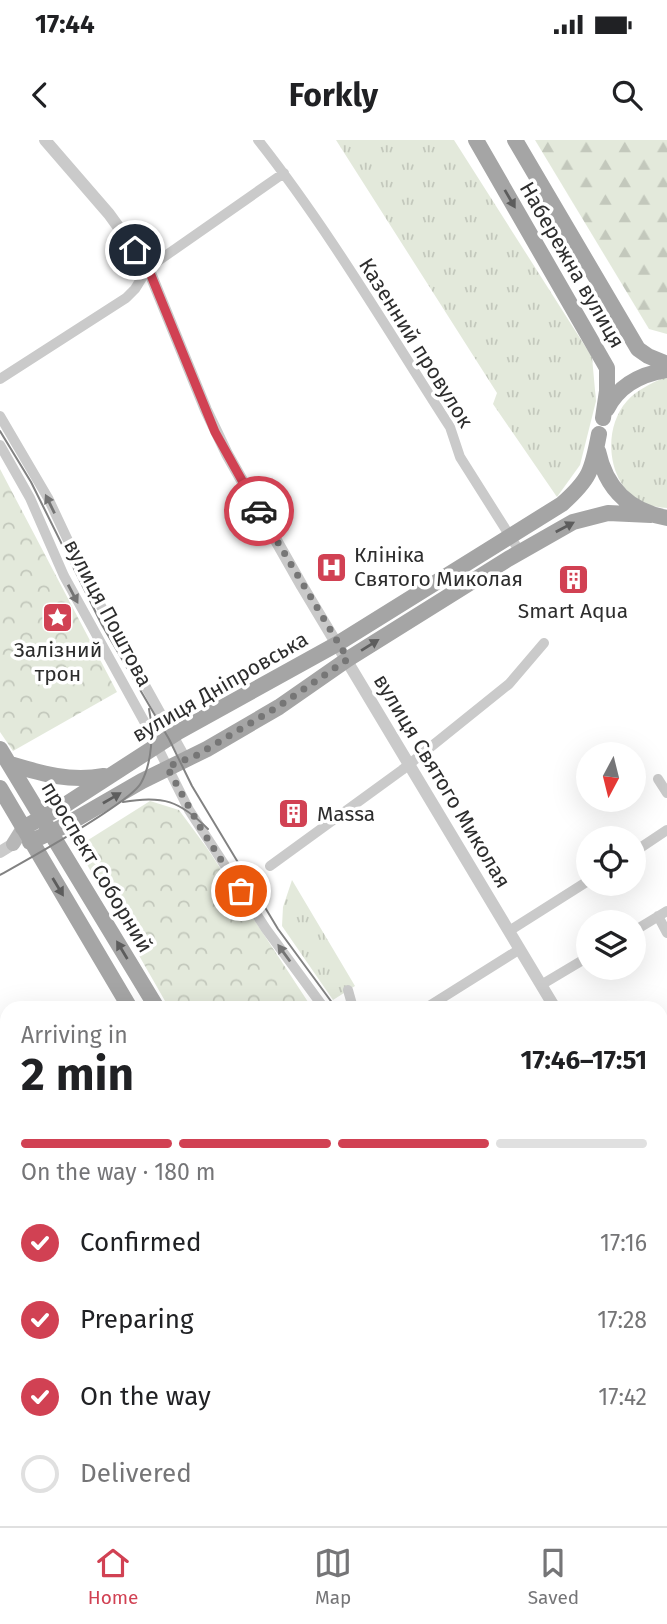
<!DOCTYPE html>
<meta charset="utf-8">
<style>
:root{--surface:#fff;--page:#f2f2f2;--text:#202124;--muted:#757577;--line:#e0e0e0;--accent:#d14153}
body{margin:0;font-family:"Fira Sans",sans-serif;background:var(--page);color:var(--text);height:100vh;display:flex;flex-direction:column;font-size:26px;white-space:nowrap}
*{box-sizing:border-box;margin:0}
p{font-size:23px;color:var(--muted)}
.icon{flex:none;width:38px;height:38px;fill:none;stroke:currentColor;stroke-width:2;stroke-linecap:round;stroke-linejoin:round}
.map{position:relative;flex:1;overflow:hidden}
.details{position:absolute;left:0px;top:861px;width:668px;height:525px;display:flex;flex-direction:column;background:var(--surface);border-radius:21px 21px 0 0;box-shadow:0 7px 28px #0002}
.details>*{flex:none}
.needle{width:46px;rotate:187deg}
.tools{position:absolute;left:576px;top:602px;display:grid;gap:14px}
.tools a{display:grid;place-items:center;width:70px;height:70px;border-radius:50%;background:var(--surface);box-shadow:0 7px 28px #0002;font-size:35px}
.pin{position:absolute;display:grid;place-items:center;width:60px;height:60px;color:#fff;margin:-30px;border:4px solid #fff;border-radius:50%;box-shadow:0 2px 7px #0007}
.courier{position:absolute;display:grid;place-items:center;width:70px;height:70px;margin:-35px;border:5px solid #d14153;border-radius:50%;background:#fff;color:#222;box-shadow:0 2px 9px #0007}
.headline em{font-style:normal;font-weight:700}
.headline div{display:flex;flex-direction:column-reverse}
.headline{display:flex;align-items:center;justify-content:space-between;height:119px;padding:0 21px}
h1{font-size:46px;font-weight:700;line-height:52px}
.bar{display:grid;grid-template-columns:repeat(4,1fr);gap:10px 7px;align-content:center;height:84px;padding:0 21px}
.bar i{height:9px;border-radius:5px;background:var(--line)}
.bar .on{background:var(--accent)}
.bar p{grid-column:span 4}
ol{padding:0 21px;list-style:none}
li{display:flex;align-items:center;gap:21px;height:77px}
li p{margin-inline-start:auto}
li .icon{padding:7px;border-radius:50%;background:var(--accent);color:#fff;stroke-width:4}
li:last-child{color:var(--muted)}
li i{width:38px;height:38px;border:4px solid var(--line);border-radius:50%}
.status{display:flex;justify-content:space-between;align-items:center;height:49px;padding:0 35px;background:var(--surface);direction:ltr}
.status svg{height:19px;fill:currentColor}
header{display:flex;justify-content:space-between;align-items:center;height:91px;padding:0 21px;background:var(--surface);font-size:32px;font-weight:700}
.dock{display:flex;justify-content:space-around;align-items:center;height:98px;border-top:2px solid var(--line);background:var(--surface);font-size:19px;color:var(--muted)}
.dock a{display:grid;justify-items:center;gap:4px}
.dock .on{color:var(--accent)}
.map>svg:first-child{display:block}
.grass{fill:url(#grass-tufts)}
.forest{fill:url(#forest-firs)}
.park{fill:url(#park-crowns)}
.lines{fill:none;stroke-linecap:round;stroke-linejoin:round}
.minor{stroke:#cacaca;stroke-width:10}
.tertiary{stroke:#cacaca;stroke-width:12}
.secondary{stroke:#b7b7b7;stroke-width:14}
.primary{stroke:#a5a5a5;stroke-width:16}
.tram{stroke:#828282;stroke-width:2}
.oneway{fill:#5d5d5d}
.oneway2{fill:#747474}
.done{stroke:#767676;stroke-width:7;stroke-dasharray:0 12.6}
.route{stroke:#d14153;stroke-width:9}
.labels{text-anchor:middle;stroke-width:7;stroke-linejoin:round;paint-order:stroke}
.street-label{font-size:21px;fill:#2d2d2d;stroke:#fff}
.poi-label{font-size:21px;fill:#2d2d2d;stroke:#fff;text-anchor:start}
</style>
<div class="status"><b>17:44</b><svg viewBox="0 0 49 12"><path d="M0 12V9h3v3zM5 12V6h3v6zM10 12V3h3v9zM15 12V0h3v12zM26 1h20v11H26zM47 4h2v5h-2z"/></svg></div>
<header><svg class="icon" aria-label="back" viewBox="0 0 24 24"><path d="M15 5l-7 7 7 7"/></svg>Forkly<svg class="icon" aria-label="search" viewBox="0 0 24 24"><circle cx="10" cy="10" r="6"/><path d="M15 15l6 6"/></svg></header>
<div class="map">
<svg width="667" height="1386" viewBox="0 0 667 1386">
<defs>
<pattern id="grass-tufts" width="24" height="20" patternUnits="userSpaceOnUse" patternTransform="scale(1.75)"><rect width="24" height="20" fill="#e3e9db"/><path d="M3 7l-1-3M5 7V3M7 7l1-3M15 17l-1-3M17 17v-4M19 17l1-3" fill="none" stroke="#c3c8bc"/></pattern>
<pattern id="forest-firs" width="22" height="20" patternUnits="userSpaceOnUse" patternTransform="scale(1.75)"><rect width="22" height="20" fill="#e3e9db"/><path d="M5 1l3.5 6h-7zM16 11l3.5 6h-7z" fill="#c3c8bc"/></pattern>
<pattern id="park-crowns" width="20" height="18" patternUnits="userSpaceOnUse" patternTransform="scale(1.75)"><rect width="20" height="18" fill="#e3e9db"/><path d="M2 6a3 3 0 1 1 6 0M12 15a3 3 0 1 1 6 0" fill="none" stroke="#c3c8bc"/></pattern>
</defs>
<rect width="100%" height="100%" fill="#fff"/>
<path class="grass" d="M336,0H454L592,217L596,261L580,325L557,357L493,264L497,253Z
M663,238H667V368C660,367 652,367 646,364C607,348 601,290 627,261C637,250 650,244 663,238Z
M292,740L355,846L333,860L282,786L283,767Z"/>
<path class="forest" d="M535,0H667V194L649,189Z"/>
<path class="park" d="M0,329L117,552L13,611L0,592Z
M150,661L179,670L207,708L312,868H169L77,707Z
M167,1379H251L240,1386H170Z"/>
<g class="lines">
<path class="minor" d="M258,0C329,90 388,191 450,287L460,317L520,412
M0,239L126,158L135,149L148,128L284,33
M0,276L48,358L87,441L186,619
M0,305L30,358L64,436L150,592L189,670L266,789L324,868
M658,639L667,653
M634,712L667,690
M270,726L402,630L509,544L544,503
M658,776L667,793
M509,791L588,741
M634,791L667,771
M541,845L588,817
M348,850L353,868
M426,868L520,809
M662,973L667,970
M0,1103L7,1099
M662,1131L667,1127
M0,1145L7,1155
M662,1366L667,1374
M148,1379L152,1386
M648,1379L652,1386
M259,1386L270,1379"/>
<path class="tertiary" d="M45,0L109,74L148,128L206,270L227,314L302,446L555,868
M0,712L13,704
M662,1044L667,1053"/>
<path class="secondary" d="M13,704L23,688"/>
<path class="primary" d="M476,0L607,228V251L603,278
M515,0L638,209L648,216L667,224
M607,269C619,245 642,234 667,230
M598,311C606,349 629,371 667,378
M0,609L157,868
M10,624C43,634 70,642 104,636
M0,648L130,868
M23,688L65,665L178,592L337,504L562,364C590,339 592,331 599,294
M30,702L64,686L142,641L207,609L279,567L348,519L508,419L573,382L608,373L651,375
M451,1379L455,1386
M478,1379L482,1386"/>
<path class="tram" d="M0,291L31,342L102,485L169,599L192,646L278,789L336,868
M123,662C163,655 180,661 208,689
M0,735C25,721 130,663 141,643C152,623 154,591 149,569
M654,1379L659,1386"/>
</g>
<defs><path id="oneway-solid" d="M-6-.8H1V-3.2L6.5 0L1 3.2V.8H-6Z" transform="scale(1.75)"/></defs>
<g class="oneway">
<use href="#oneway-solid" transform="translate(510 59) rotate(60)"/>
<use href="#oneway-solid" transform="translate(565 387) rotate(-28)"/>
<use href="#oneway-solid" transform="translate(370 505) rotate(-32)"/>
<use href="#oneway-solid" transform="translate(112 658) rotate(-30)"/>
<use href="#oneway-solid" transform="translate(58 747) rotate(59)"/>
<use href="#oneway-solid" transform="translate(122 810) rotate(-121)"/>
</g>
<g class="oneway2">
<use href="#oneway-solid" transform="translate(50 364) rotate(-116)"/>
<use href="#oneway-solid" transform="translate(73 454) rotate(62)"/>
<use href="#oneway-solid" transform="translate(284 813) rotate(-126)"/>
</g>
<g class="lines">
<path class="done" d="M241,751L200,687L167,627L197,615L279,566L348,519L259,371"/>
<path class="route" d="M135,110L148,128L215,292L259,371"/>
</g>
<defs>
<symbol id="hospital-square" viewBox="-11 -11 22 22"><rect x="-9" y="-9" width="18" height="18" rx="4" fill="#d14153" stroke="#fff"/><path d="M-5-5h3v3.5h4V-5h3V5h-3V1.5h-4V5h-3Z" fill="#fff"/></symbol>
<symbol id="building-square" viewBox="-11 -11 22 22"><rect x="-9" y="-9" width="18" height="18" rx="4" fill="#d14153" stroke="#fff"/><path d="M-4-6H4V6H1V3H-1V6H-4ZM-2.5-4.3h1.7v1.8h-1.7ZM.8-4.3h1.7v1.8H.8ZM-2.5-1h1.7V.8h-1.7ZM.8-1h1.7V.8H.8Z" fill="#fff"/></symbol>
<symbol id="sight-square" viewBox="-11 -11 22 22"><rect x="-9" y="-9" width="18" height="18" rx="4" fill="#d14153" stroke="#fff"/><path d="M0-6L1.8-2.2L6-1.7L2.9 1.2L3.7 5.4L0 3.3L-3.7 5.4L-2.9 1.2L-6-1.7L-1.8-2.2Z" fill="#fff"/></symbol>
</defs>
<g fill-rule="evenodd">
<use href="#hospital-square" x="314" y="410" width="35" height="35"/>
<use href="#building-square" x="556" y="422" width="35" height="35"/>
<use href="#sight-square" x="40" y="460" width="35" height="35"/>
<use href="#building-square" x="276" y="656" width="35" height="35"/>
</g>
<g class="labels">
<g class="street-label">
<text transform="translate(572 125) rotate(60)" y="7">Набережна вулиця</text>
<text transform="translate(416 203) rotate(58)" y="7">Казенний провулок</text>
<text transform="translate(108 473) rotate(62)" y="7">вулиця Поштова</text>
<text transform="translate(220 547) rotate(-30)" y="7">вулиця Дніпровська</text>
<text transform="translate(442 641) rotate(59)" y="7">вулиця Святого Миколая</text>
<text transform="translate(97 727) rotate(59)" y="7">проспект Соборний</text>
</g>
<g class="poi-label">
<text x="354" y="422">Клініка<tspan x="354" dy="24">Святого Миколая</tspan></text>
<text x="573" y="478" text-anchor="middle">Smart Aqua</text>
<text x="58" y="517" text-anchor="middle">Залізний<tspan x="58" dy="24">трон</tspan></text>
<text x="317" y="681">Massa</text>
</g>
</g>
</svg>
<div class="tools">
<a><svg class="needle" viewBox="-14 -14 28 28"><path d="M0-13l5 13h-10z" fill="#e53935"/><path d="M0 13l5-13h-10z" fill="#757577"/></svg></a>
<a><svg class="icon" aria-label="locate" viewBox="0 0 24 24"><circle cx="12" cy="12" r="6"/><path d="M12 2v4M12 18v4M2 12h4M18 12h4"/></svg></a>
<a><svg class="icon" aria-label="layers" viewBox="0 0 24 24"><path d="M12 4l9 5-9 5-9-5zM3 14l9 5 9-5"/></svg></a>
</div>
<div class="pin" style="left:241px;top:751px;background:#ea580c"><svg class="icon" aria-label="bag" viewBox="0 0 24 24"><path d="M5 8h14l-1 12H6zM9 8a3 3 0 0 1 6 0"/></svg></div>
<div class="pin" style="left:135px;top:110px;background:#1f2937"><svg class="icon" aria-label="home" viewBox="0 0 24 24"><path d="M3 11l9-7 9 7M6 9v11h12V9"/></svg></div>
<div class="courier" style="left:259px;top:371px"><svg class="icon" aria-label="car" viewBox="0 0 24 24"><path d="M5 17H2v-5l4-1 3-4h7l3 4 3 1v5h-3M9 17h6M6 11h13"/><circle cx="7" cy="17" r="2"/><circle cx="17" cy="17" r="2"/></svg></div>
<section class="details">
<div class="headline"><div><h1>2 min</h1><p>Arriving in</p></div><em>17:46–17:51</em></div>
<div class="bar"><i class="on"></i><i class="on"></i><i class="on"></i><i></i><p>On the way · 180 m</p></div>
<ol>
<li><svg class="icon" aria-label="check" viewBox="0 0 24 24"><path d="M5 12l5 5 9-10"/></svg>Confirmed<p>17:16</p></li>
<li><svg class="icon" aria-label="check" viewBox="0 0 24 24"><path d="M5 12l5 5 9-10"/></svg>Preparing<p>17:28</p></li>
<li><svg class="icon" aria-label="check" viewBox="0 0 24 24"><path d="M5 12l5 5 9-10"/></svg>On the way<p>17:42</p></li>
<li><i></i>Delivered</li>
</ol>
</section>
</div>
<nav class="dock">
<a class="on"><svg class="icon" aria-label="home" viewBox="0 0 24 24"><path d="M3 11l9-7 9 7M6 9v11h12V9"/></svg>Home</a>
<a><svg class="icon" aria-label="map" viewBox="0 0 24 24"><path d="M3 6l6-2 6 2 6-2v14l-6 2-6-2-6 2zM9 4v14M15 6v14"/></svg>Map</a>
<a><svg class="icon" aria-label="saved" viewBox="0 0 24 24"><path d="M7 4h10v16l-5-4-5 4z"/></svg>Saved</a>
</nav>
